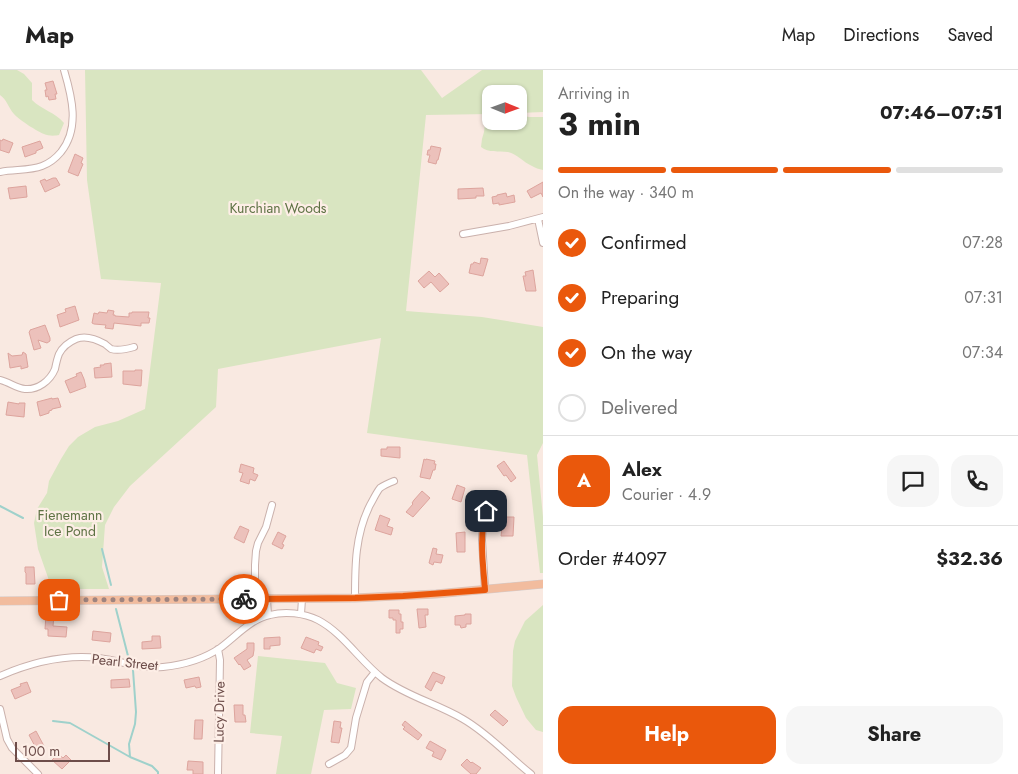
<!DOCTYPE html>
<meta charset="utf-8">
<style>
:root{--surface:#fff;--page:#f6f6f6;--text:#222;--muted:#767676;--line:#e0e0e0;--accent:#ea580c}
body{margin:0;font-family:Jost,sans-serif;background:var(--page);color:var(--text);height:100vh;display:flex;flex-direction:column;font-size:19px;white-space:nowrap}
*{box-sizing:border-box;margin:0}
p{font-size:16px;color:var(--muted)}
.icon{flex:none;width:28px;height:28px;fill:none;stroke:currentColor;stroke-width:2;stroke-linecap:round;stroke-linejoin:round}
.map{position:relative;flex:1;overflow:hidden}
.side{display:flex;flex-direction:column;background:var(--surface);width:475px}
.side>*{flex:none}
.needle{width:32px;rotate:91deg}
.fabs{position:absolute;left:482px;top:15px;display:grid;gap:10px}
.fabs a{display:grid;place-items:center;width:45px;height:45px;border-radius:10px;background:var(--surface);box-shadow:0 1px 4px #0004;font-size:25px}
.scale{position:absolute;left:15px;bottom:12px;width:95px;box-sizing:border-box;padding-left:5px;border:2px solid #6d4d4a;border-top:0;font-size:14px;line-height:18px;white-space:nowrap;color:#6d4d4a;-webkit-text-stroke:4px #fdeee6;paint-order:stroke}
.pin{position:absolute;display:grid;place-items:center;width:42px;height:42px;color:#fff;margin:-21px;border-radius:10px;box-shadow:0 2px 8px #0006}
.courier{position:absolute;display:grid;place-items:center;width:50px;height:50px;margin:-25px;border:4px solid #ea580c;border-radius:50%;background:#fff;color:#222;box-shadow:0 1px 6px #0007}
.headline em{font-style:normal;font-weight:700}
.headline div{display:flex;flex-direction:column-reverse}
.headline{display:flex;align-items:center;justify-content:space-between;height:85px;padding:0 15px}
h1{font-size:32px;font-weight:700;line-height:38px}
.bar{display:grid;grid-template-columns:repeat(4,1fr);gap:8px 5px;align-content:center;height:60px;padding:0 15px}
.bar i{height:6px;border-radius:4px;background:var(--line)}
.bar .on{background:var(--accent)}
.bar p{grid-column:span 4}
.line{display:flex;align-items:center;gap:12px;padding:0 15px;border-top:1px solid var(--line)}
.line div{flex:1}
.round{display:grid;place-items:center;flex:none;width:52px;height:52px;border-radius:15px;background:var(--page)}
ol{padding:0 15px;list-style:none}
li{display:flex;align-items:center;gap:15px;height:55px}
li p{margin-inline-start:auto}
li .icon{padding:5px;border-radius:50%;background:var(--accent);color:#fff;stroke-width:4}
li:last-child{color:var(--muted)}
li i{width:28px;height:28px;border:2px solid var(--line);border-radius:50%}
.cta{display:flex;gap:10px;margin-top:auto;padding:10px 15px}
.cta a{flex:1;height:58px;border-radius:15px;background:var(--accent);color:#fff;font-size:20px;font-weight:700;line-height:58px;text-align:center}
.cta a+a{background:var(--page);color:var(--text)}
header{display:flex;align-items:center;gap:30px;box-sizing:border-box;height:70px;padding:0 25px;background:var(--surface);border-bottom:1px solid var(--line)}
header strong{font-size:24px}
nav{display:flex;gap:28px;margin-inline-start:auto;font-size:18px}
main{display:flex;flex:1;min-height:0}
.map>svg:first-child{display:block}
.green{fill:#d9e5c1}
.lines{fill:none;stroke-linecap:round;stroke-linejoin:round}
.stream{stroke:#9fd1cb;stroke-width:2}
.building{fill:#ecc1bb;stroke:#dda49d}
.minor-casing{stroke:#cab1ac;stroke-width:8}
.major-casing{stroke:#d3cac9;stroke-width:9}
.minor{stroke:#fff;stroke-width:6}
.major{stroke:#f2bc9e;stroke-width:8}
.done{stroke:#9e847f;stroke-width:5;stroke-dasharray:0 9}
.route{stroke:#ea580c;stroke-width:6}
.labels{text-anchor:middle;stroke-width:4.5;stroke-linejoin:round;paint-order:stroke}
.park-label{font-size:14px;fill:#5e7244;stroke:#fdeee6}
.street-label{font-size:14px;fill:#6d4d4a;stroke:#fdeee6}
</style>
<header>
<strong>Map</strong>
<nav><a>Map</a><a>Directions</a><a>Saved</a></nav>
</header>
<main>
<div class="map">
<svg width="543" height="704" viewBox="0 0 543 704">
<rect width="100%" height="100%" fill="#f9e9e1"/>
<path class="green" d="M0,0H17L24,4L32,13V30C42,40 55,42 64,53L59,65C55,66 48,66 44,64C38,62 18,49 14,44C8,37 7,30 0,25Z
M85,0H421L442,28L482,0H543V42L519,43V24H491V44L426,45L406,241L482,247L543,257V373L537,385L543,447V503H540L527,385L367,363L381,268L218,299L216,337L130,416L114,437L105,455L102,497L109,519H52L38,479L34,453L37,439L47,423L49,411L61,389L69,376L78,367L95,357L118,351L145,339L161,213L101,209L87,110Z
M519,45L529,47H543V100C539,99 535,98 532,96C523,92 517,84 508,82C498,81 489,83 481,77L482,69L484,62L485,54L491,47V51H519Z
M543,535V662L536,660L526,648L516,627L512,616L513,581L515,571L525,551Z
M258,586L325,593L337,613L356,618L351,639L324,640L311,704H276L282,666L250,663Z"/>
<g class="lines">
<path class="stream" d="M0,436L23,448
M102,479L111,515
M116,539L128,586
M53,651L70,653L130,687L152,696L158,702V704
M130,687L129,674L135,654L136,642L133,600"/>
</g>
<path class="building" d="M53,11L57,24H55L56,29L49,30L48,26L46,27L45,20H47L45,13Z
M3,69L13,73L9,83L0,80V70L2,71Z
M40,71L43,78L36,81V83L25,87L22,77Z
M431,76L441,78L438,90H437L436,94L428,92L430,85H427L428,80H430Z
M75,84L83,88L81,93L83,94L78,106L68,102Z
M53,108H56L60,115L45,122L40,111L45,109L46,111Z
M543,112V127L541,123L531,128L527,121Z
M26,116L27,127L10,129L8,118Z
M483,118L484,126H476V128L458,129V119Z
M506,123L507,127L514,125L515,132L499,135V133L493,134L492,127L497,126V125Z
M481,188L488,189L483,206L469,203L471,194H473L474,192L480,194Z
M533,200L536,221H526L523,206H526L525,202Z
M429,201L435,207L439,203L449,214L440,222L431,212L424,218L418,211Z
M75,236L79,250L60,257L57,245L66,242L65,239Z
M108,240L114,241L113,245H115V246L129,247V243H132V242H149L148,248H150L149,253H141V256L114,253L113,259L105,258L106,255L94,254L92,253L94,243L98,244L99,242L107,243Z
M45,255L50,268V271L47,273L38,270L41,278L34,280L29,262L30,261V260Z
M23,282L26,284L28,297L21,299V296L10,298L8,283L12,286L22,285Z
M111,293L112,307L95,308L94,298L101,297L100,295H104V294Z
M135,300H142L141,316L123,314V301H135Z
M81,302L84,309L86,317L70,323L65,311L77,306L76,304Z
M52,328V329L58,328L61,337L52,339V340L49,341V343L40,346L37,332Z
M8,332L19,334V333H25L24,347L6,345Z
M387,377H400V388L381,386V379H387Z
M424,389L426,390V389L435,391L434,394H436L435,400H433L430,409L420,407Z
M504,391L516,408L511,412L506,405L504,406L497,396Z
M241,394L254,398L253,403L258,405L255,411L250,409L249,414L240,411L243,403L239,402Z
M457,415L465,418L461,432L452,429Z
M422,421L430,428L413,447L406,442L413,434L412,433L414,430Z
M380,445L390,449L387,456L393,458L391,465L375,460Z
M505,447H514L513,466H501L502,458H504Z
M240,456L249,460L244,473L234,468Z
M278,462L286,466L282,474L284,475L282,479L272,474Z
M465,462V482H457L456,463Z
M433,478L437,479L436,484L443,485L441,493L434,492L433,495L429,493Z
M25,497H34L35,514H26V503L25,502Z
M417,539H428V545H425L426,557L419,558Z
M389,540H399V544H401V552H403V559H400V563H396V550H393V548H389Z
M465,544H471V554H466V557L461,558L460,555H455V546L465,545Z
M46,545L54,546L53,556L67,557L66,567L48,566V559H45Z
M93,561L111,563L110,572L92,570Z
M152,566H160L161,578L142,579V572L152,571Z
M280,567V575L270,576V579H264V568Z
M306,567L319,572L318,575L323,577L321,581L316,579L314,583L301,578Z
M247,573H254V580L253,586L247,590L251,596L244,600L240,594L239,595L234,588L247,579Z
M433,602L445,607L442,614L436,611L431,621L425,617Z
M199,607L201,617L196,618L195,616L186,618L184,610Z
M129,609L130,617L111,618V610Z
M27,612L31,622L15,629L11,620L21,616L20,614Z
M234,635H243V645H245L246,652H235Z
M495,640L508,651L503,656L490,645Z
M195,650H203L202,669H194Z
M334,651L341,652L340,658H342L339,673L331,672Z
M405,651L422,665L418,670L403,659L405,657L402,655Z
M36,661L44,676L37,680L29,665Z
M430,671L446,680L441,690L432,686L434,682L426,678Z
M58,684L63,688L66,685L71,690L62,699L52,690Z
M467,689L471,693L472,692L481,698L476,704H471L461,695Z
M188,691L203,692V704H193V700H187Z"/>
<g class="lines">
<defs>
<path id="minor" d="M0,102C14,99 29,101 42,96C50,93 56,88 61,82C80,58 72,27 64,0
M538,149L543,173
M463,164L509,156L543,147
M0,310C9,312 16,318 25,319C38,320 50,311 55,299C56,294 57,289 59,284C62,278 69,272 76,269C86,265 96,269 105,274C106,275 110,278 111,279C118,281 127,279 134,277
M485,519L482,470L483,453L490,429
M355,528C355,496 355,465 370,435C373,430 376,423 380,418C384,415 389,413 394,411
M255,529V495L256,481L258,473L266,457L272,435
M267,529L268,545
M301,544L302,529
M0,606C32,592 64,584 99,588C121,591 141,599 163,597C182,595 204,589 220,578C234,568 252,548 270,545C285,541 304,543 318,550C343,563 360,591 382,608C406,626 438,634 463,649C489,664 508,686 531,704
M0,639L7,669L12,678L38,704
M329,694L345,685L351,678L356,648L367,612L375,602
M218,704L220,590L218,579"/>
<path id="major" d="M0,531L355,528L436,524L543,514"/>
</defs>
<use href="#minor" class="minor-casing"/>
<use href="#major" class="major-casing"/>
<use href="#minor" class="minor"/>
<use href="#major" class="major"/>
</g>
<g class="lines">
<path class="done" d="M59,530L244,529"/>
<path class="route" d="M244,529L355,528L403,526L485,520C483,493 479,466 486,441"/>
</g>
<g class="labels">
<g class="park-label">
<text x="278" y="143">Kurchian Woods</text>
<text x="70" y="450">Fienemann<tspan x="70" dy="16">Ice Pond</tspan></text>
</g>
<g class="street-label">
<text transform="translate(125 592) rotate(6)" y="5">Pearl Street</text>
<text transform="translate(219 642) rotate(-89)" y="5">Lucy Drive</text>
</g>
</g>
</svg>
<div class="fabs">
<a><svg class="needle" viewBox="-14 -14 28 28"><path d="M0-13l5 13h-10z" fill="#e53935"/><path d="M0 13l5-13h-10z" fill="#767676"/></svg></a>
</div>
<div class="scale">100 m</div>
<div class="pin" style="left:59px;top:530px;background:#ea580c"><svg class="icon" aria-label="bag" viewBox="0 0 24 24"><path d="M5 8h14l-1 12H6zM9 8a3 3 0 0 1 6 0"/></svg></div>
<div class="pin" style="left:486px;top:441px;background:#1f2937"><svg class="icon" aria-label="home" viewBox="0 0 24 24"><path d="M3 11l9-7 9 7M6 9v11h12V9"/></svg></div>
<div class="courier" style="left:244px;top:529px"><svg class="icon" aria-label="bike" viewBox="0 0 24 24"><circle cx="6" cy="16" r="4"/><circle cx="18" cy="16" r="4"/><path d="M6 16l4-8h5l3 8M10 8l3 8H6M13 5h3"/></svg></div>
</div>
<section class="side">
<div class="headline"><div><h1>3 min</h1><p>Arriving in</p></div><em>07:46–07:51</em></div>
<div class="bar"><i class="on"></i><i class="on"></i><i class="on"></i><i></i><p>On the way · 340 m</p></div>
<ol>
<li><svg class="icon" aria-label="check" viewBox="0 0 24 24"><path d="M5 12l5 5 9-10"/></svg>Confirmed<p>07:28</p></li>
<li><svg class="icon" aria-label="check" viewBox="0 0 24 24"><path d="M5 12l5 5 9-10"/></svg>Preparing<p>07:31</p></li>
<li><svg class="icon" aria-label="check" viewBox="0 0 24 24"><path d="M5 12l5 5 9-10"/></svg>On the way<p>07:34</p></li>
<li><i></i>Delivered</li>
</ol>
<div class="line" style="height:90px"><b class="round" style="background:var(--accent);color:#fff">A</b><div><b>Alex</b><p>Courier · 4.9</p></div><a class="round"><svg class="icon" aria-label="chat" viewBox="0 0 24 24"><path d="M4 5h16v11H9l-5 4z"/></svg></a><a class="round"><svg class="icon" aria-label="phone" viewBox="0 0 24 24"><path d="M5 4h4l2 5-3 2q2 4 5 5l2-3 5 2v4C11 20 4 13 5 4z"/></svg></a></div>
<div class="line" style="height:65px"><div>Order #4097</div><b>$32.36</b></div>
<div class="cta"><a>Help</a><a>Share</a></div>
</section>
</main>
